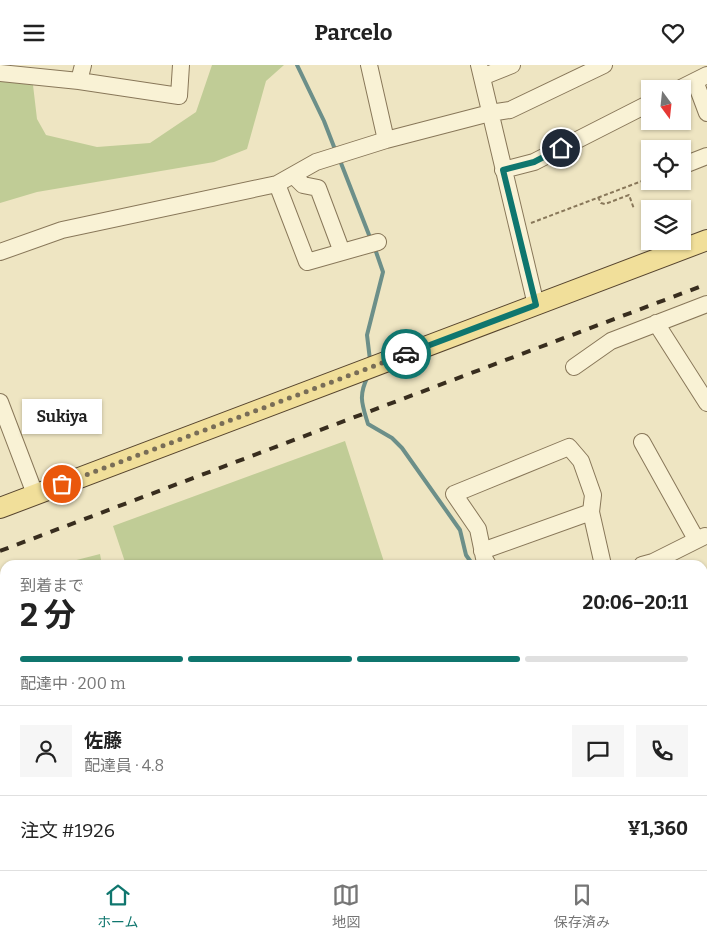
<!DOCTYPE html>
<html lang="ja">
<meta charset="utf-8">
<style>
:root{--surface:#fff;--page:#f6f6f6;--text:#222;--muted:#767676;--line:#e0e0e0;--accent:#0f766e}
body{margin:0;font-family:Bitter,"Noto Sans JP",serif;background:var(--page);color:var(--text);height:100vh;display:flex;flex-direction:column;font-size:19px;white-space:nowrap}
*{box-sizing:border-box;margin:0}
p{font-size:16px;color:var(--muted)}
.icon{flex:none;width:28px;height:28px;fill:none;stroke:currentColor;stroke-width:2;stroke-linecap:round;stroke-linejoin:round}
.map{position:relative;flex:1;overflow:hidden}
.panel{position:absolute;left:0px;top:495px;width:708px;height:310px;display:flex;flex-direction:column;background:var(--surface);border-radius:15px 15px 0 0;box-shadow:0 1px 4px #0004}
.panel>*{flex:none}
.needle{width:32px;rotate:165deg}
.controls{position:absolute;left:641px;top:15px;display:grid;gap:10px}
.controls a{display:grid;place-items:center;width:50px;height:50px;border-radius:0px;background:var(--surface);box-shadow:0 1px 4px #0004;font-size:25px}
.pin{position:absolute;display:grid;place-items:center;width:42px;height:42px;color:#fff;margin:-21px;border:2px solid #fff;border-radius:50%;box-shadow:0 1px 5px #0007}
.courier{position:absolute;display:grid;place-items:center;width:50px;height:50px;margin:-25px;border:4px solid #0f766e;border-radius:50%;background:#fff;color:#222;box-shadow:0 1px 6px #0007}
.bubble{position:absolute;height:35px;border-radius:0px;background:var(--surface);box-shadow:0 1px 4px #0004;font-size:16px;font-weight:700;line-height:35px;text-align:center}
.headline em{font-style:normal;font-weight:700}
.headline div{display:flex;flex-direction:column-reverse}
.headline{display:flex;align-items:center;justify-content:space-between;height:85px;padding:0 20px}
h1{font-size:32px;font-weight:700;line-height:38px}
.bar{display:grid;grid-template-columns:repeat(4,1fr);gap:8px 5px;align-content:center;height:60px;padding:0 20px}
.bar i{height:6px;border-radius:4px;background:var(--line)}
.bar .current{background:var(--accent)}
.bar p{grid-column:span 4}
.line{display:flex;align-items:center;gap:12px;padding:0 20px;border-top:1px solid var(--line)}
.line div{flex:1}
.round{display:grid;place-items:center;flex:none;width:52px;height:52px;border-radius:0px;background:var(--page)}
header{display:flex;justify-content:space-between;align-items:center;height:65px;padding:0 20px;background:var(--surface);font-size:22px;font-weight:700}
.dock{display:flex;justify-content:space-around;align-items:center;height:70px;border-top:1px solid var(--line);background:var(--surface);font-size:14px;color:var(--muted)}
.dock a{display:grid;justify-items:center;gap:2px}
.dock .current{color:var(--accent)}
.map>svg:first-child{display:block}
.green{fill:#c0cc96}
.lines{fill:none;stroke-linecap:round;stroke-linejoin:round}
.stream{stroke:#6c8f89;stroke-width:4}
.minor-casing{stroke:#887759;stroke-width:18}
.major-casing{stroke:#56442e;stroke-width:22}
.path{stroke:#887759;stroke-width:2;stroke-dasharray:4 2.5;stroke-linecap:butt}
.minor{stroke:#f9f2d5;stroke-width:16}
.major{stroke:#f1df9a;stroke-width:20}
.rail{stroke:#382d1e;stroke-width:4;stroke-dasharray:9 9;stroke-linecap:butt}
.done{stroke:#786d57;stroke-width:5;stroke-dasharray:0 9}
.route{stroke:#0f766e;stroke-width:6}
</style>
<header><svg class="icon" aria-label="menu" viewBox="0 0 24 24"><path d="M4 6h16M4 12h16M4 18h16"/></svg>Parcelo<svg class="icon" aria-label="heart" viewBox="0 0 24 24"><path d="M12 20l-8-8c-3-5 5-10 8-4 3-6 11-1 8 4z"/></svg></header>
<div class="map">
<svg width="707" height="805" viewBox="0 0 707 805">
<rect width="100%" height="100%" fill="#eee5c2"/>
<path class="green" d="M212,0H284L266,16L247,84L214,97L37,127L0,138V16L33,20L37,54L46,70L97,82L150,78L196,47Z
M345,376L385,500H126L113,461Z
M100,489L102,500H57Z"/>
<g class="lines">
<path class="stream" d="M297,0L324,56L336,87
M339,93L371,175
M370,295L367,270L383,207L374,181
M368,311C358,331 362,339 368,359L392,373L402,383L460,465L466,490L473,500"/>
<defs>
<path id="minor" d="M369,0L386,75
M479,0L536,240
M0,8L79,16L179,31L181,0
M482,12L512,0
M79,16L83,0
M695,16L707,48
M679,24L707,10
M684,100L707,91
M503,105L534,97L650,38
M293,110L303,120L318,123L342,187
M277,119L307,197L378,177
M0,187L62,165L277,119L316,97L386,75L490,48L510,45L604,0
M656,258L707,338
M574,302L611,276L707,239
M0,337L35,429
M642,377L696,474
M482,486L591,447
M488,500L484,493L478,464L454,429L569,382L581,396L593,430L591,447L603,500
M642,500L653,497L705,471
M702,589L707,596
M0,617L5,618"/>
<path id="major" d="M0,443L707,175"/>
</defs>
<use href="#minor" class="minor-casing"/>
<use href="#major" class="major-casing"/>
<path class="path" d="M598,132L601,138L605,139L629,130L634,144
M531,158L650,113
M702,745L707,765
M528,800L529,805
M408,805L410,800"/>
<use href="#minor" class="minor"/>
<use href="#major" class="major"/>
<path class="rail" d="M0,486L707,219"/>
</g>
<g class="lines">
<path class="done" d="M62,419L406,289"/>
<path class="route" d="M406,289L536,240L503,105L534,97L561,83"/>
</g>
</svg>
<div class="controls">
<a><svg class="needle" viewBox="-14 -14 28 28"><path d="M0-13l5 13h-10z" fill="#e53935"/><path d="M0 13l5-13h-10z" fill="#767676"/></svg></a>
<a><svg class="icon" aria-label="locate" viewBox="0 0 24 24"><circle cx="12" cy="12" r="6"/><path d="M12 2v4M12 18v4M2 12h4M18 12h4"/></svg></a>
<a><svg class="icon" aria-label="layers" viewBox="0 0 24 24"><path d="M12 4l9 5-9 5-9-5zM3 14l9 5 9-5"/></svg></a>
</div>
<div class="pin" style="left:62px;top:419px;background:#ea580c"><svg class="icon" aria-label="bag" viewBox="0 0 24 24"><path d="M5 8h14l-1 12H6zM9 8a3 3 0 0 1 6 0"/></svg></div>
<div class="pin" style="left:561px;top:83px;background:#1f2937"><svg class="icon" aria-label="home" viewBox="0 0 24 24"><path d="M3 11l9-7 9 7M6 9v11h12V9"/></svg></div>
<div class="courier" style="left:406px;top:289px"><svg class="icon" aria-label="car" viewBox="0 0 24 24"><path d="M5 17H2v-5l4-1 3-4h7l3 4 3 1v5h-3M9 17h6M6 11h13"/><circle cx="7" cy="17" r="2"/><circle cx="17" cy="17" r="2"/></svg></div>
<div class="bubble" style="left:22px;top:334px;width:80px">Sukiya</div>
<section class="panel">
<div class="headline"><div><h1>2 分</h1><p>到着まで</p></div><em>20:06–20:11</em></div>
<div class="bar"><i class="current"></i><i class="current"></i><i class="current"></i><i></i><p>配達中 · 200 m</p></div>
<div class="line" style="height:90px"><a class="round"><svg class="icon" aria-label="person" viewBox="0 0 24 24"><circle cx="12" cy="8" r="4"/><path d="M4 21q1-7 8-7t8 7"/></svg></a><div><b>佐藤</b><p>配達員 · 4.8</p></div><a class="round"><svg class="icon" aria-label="chat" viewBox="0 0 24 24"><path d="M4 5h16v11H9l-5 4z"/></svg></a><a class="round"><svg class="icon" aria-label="phone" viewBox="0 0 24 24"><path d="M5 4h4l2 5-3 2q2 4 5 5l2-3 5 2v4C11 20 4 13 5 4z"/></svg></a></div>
<div class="line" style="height:65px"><div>注文 #1926</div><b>¥1,360</b></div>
</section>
</div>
<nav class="dock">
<a class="current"><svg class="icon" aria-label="home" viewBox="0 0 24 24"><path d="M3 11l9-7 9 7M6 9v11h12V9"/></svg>ホーム</a>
<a><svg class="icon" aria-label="map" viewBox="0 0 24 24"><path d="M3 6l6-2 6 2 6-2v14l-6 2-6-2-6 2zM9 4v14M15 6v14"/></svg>地図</a>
<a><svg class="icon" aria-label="saved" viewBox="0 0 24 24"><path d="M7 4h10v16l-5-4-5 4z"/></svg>保存済み</a>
</nav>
